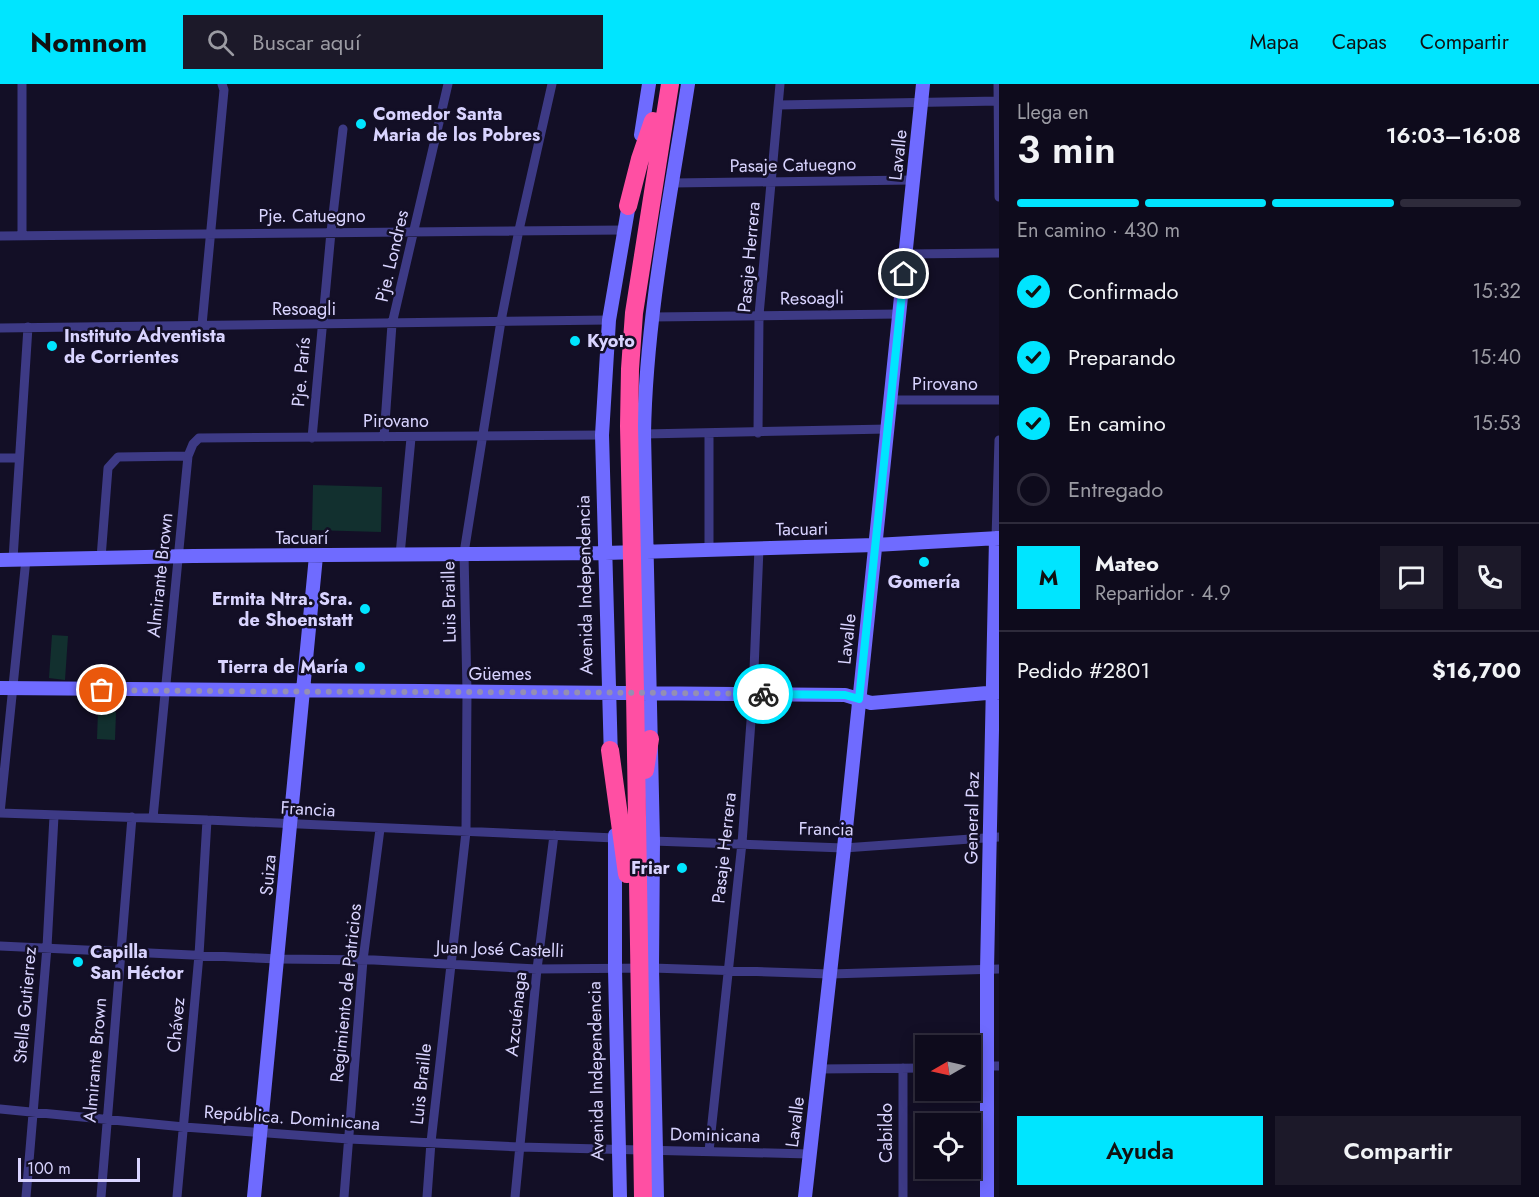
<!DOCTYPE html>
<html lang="es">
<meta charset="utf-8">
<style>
:root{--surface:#0e0b1c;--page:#1c1929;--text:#f1f3f6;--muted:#9b9ba3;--line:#2e2b3b;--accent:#00e5ff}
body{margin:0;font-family:Jost,sans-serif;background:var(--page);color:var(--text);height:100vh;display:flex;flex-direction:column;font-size:22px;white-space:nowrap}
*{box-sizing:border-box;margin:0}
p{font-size:20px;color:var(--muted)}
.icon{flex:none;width:33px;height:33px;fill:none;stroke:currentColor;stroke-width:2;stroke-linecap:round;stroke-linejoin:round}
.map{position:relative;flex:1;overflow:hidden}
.side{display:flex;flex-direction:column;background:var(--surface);width:540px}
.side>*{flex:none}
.needle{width:39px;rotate:261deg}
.buttons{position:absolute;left:915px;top:951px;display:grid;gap:12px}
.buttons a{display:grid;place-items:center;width:66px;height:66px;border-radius:0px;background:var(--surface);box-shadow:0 3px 15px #0003,0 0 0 2px var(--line);font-size:30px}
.scale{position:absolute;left:18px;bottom:15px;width:122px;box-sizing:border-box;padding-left:6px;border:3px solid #d9d4ff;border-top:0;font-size:16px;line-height:21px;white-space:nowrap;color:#d9d4ff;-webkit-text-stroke:4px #130f26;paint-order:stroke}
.pin{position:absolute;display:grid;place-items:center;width:51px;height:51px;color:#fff;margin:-26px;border:3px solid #fff;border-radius:50%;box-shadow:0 2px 6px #0007}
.courier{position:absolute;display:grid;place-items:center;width:60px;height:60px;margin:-30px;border:4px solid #00e5ff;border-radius:50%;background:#fff;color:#222;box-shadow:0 2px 8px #0007}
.headline em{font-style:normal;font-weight:600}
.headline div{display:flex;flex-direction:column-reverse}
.headline{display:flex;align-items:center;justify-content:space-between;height:102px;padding:0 18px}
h1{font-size:39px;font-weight:600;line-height:45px}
.bar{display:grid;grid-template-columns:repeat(4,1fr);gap:9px 6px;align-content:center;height:72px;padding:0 18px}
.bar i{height:8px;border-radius:4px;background:var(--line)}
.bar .current{background:var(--accent)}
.bar p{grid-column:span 4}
.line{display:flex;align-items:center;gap:15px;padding:0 18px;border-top:2px solid var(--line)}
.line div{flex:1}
.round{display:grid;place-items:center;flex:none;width:63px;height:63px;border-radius:0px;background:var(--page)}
ol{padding:0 18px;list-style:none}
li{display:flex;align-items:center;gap:18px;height:66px}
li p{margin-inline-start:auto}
li .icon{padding:6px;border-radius:50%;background:var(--accent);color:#111;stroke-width:4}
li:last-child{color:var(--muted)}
li i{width:33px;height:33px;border:3px solid var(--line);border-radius:50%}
.primary-button{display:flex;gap:12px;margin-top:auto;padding:12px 18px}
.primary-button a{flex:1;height:69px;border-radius:0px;background:var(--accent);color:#111;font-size:24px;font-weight:600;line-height:69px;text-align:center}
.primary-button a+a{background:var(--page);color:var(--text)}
header{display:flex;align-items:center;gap:36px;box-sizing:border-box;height:84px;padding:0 30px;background:var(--accent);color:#111}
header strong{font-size:28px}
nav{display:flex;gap:33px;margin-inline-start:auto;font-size:21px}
.search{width:420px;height:54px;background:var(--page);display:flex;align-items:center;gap:15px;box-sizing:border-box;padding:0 21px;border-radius:0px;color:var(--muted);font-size:22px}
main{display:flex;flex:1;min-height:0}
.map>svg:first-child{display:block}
.pitch{fill:#12302f}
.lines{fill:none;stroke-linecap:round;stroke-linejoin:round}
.street{stroke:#3d3a85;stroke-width:9}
.secondary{stroke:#6f6bff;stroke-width:14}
.highway{stroke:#ff4fa3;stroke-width:18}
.done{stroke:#948fb3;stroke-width:6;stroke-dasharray:0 10.8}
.route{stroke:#00e5ff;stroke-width:8}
.poi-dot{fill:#00e5ff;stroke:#130f26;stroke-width:2}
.labels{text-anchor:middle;stroke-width:5;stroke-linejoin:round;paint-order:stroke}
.poi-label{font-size:18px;font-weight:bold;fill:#d9d4ff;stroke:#130f26;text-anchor:start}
.street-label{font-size:18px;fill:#d9d4ff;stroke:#130f26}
</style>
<header>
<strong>Nomnom</strong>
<div class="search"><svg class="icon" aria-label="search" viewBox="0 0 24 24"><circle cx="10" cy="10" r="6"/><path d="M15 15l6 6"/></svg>Buscar aquí</div>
<nav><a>Mapa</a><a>Capas</a><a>Compartir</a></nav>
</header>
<main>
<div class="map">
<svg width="999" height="1113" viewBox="0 0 999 1113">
<rect width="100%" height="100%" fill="#130f26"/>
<path class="pitch" d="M313,401L382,403L381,448L312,446Z
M52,551L68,552L65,596L49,594Z
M98,627L116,628L115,656L97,655Z"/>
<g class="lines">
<path class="street" d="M998,0L999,113
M778,21L999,17
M672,99L913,96
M0,152L624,146
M22,152V0
M906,170L999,169
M652,233L899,230
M202,241L224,6L222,0
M0,244L609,236
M891,316H999
M758,349L759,231L780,0
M644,350L888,345
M384,353L392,240L448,0
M312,354L331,148L343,45
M0,374H19
M996,454L999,356
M709,465V349
M400,471L411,354
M101,474L108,384L118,373L188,372
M13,475L28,243
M0,729L207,736L615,754
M0,729L26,475
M153,734L188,372L193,360L199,354L602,351
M653,757L844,764L999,753
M0,862L278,875L374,876L537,885L652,884L830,890L999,885
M970,982H999
M903,984V1113
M819,985L926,984
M0,1025L184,1043L349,1055L519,1063L809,1070
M709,1067L742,759L753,610L759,464
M26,1113L47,863L54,732
M101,1113L132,733
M177,1113L199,871L207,736
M344,1113L363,876L380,745
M427,1113L431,1058L466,748L467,608L464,469L501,237L519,146L552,0
M515,1113L537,885L554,751"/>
<path class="secondary" d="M641,51L649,0
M0,476L193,472L605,469L875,461L999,454
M0,604C282,607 563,607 845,611L871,619L999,608
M611,675L602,351L609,236L630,114
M615,751V885L620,1113
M254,1113L316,472
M657,1113L652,884L653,757L644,350C646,233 670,116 688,0
M805,1113L844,764L923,0
M987,1113V886L996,454"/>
<path class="highway" d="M628,122L640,75L653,37
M610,666L627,790
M645,686L650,655
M643,1113L635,607L629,342L630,285L634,229L670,0"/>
</g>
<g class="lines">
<path class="done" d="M102,606C322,609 543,607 763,610"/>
<path class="route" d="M763,610L845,611L859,615L904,190"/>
</g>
<g class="poi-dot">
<circle cx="361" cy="40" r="6"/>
<circle cx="575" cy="257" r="6"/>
<circle cx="52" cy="262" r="6"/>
<circle cx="924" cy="478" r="6"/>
<circle cx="365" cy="525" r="6"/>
<circle cx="360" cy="583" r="6"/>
<circle cx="682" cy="784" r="6"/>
<circle cx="78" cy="878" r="6"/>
</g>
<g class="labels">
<g class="poi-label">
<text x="373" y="36">Comedor Santa<tspan x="373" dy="21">Maria de los Pobres</tspan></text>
<text x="64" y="258">Instituto Adventista<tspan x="64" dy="21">de Corrientes</tspan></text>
<text x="587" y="263">Kyoto</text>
<text x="924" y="504" text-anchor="middle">Gomería</text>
<text x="353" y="521" text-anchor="end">Ermita Ntra. Sra.<tspan x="353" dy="21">de Shoenstatt</tspan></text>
<text x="348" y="589" text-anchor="end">Tierra de María</text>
<text x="670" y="790" text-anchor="end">Friar</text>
<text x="90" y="874">Capilla<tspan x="90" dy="21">San Héctor</tspan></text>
</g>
<g class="street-label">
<text transform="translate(898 71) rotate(-84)" y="6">Lavalle</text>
<text transform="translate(793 81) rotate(-1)" y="6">Pasaje Catuegno</text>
<text x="312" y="138">Pje. Catuegno</text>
<text transform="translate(392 172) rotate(-77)" y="6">Pje. Londres</text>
<text transform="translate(749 173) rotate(-85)" y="6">Pasaje Herrera</text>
<text transform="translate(812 214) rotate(-1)" y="6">Resoagli</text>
<text x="304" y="231">Resoagli</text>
<text transform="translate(301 288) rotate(-85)" y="6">Pje. París</text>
<text x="945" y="306">Pirovano</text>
<text x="396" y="343">Pirovano</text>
<text transform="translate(802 445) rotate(-1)" y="6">Tacuari</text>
<text x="302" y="460">Tacuarí</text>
<text transform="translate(160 491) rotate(-84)" y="6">Almirante Brown</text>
<text transform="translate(585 501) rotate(-91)" y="6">Avenida Independencia</text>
<text transform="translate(449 518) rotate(-91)" y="6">Luis Braille</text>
<text transform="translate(847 555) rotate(-84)" y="6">Lavalle</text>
<text x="500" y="596">Güemes</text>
<text transform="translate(308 725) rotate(3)" y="6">Francia</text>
<text transform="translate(972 734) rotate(-89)" y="6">General Paz</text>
<text transform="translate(826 745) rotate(1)" y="6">Francia</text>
<text transform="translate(724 764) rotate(-84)" y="6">Pasaje Herrera</text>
<text transform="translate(268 791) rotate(-85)" y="6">Suiza</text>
<text transform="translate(500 865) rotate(2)" y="6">Juan José Castelli</text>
<text transform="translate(346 909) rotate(-84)" y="6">Regimiento de Patricios</text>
<text transform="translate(25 921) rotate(-85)" y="6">Stella Gutierrez</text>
<text transform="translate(516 930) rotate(-84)" y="6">Azcuénaga</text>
<text transform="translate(176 941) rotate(-85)" y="6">Chávez</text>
<text transform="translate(95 976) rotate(-85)" y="6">Almirante Brown</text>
<text transform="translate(596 987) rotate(-91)" y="6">Avenida Independencia</text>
<text transform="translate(421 1000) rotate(-84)" y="6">Luis Braille</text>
<text transform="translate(292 1034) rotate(4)" y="6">República. Dominicana</text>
<text transform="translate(795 1038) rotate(-83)" y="6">Lavalle</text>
<text transform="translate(886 1049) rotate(-90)" y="6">Cabildo</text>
<text transform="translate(715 1051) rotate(1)" y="6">Dominicana</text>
</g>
</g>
</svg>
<div class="buttons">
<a><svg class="needle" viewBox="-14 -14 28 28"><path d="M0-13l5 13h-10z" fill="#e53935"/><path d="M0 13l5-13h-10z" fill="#9b9ba3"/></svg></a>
<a><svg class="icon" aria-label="locate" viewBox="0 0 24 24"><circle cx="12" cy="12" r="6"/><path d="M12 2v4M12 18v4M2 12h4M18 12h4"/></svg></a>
</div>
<div class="scale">100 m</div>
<div class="pin" style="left:102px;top:606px;background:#ea580c"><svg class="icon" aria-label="bag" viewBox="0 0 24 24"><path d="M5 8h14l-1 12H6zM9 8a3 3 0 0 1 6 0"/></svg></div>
<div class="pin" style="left:904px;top:190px;background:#1f2937"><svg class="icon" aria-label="home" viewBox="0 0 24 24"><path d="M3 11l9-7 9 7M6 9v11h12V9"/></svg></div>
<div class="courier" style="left:763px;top:610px"><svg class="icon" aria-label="bike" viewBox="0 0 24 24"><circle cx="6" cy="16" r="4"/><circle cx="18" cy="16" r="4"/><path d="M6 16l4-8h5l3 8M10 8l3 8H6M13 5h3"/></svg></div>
</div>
<section class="side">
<div class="headline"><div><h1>3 min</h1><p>Llega en</p></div><em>16:03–16:08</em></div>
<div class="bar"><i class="current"></i><i class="current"></i><i class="current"></i><i></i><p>En camino · 430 m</p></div>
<ol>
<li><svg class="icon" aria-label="check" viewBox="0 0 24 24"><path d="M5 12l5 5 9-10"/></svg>Confirmado<p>15:32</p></li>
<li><svg class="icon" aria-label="check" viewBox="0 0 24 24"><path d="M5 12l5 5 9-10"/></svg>Preparando<p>15:40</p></li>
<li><svg class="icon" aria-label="check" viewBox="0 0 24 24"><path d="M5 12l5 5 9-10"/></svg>En camino<p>15:53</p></li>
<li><i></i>Entregado</li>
</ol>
<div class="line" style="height:108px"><b class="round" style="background:var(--accent);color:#111">M</b><div><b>Mateo</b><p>Repartidor · 4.9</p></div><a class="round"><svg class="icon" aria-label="chat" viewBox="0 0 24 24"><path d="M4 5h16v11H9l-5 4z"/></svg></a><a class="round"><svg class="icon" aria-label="phone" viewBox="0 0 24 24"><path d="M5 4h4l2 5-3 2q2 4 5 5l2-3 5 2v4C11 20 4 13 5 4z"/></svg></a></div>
<div class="line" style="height:78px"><div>Pedido #2801</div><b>$16,700</b></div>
<div class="primary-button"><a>Ayuda</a><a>Compartir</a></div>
</section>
</main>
